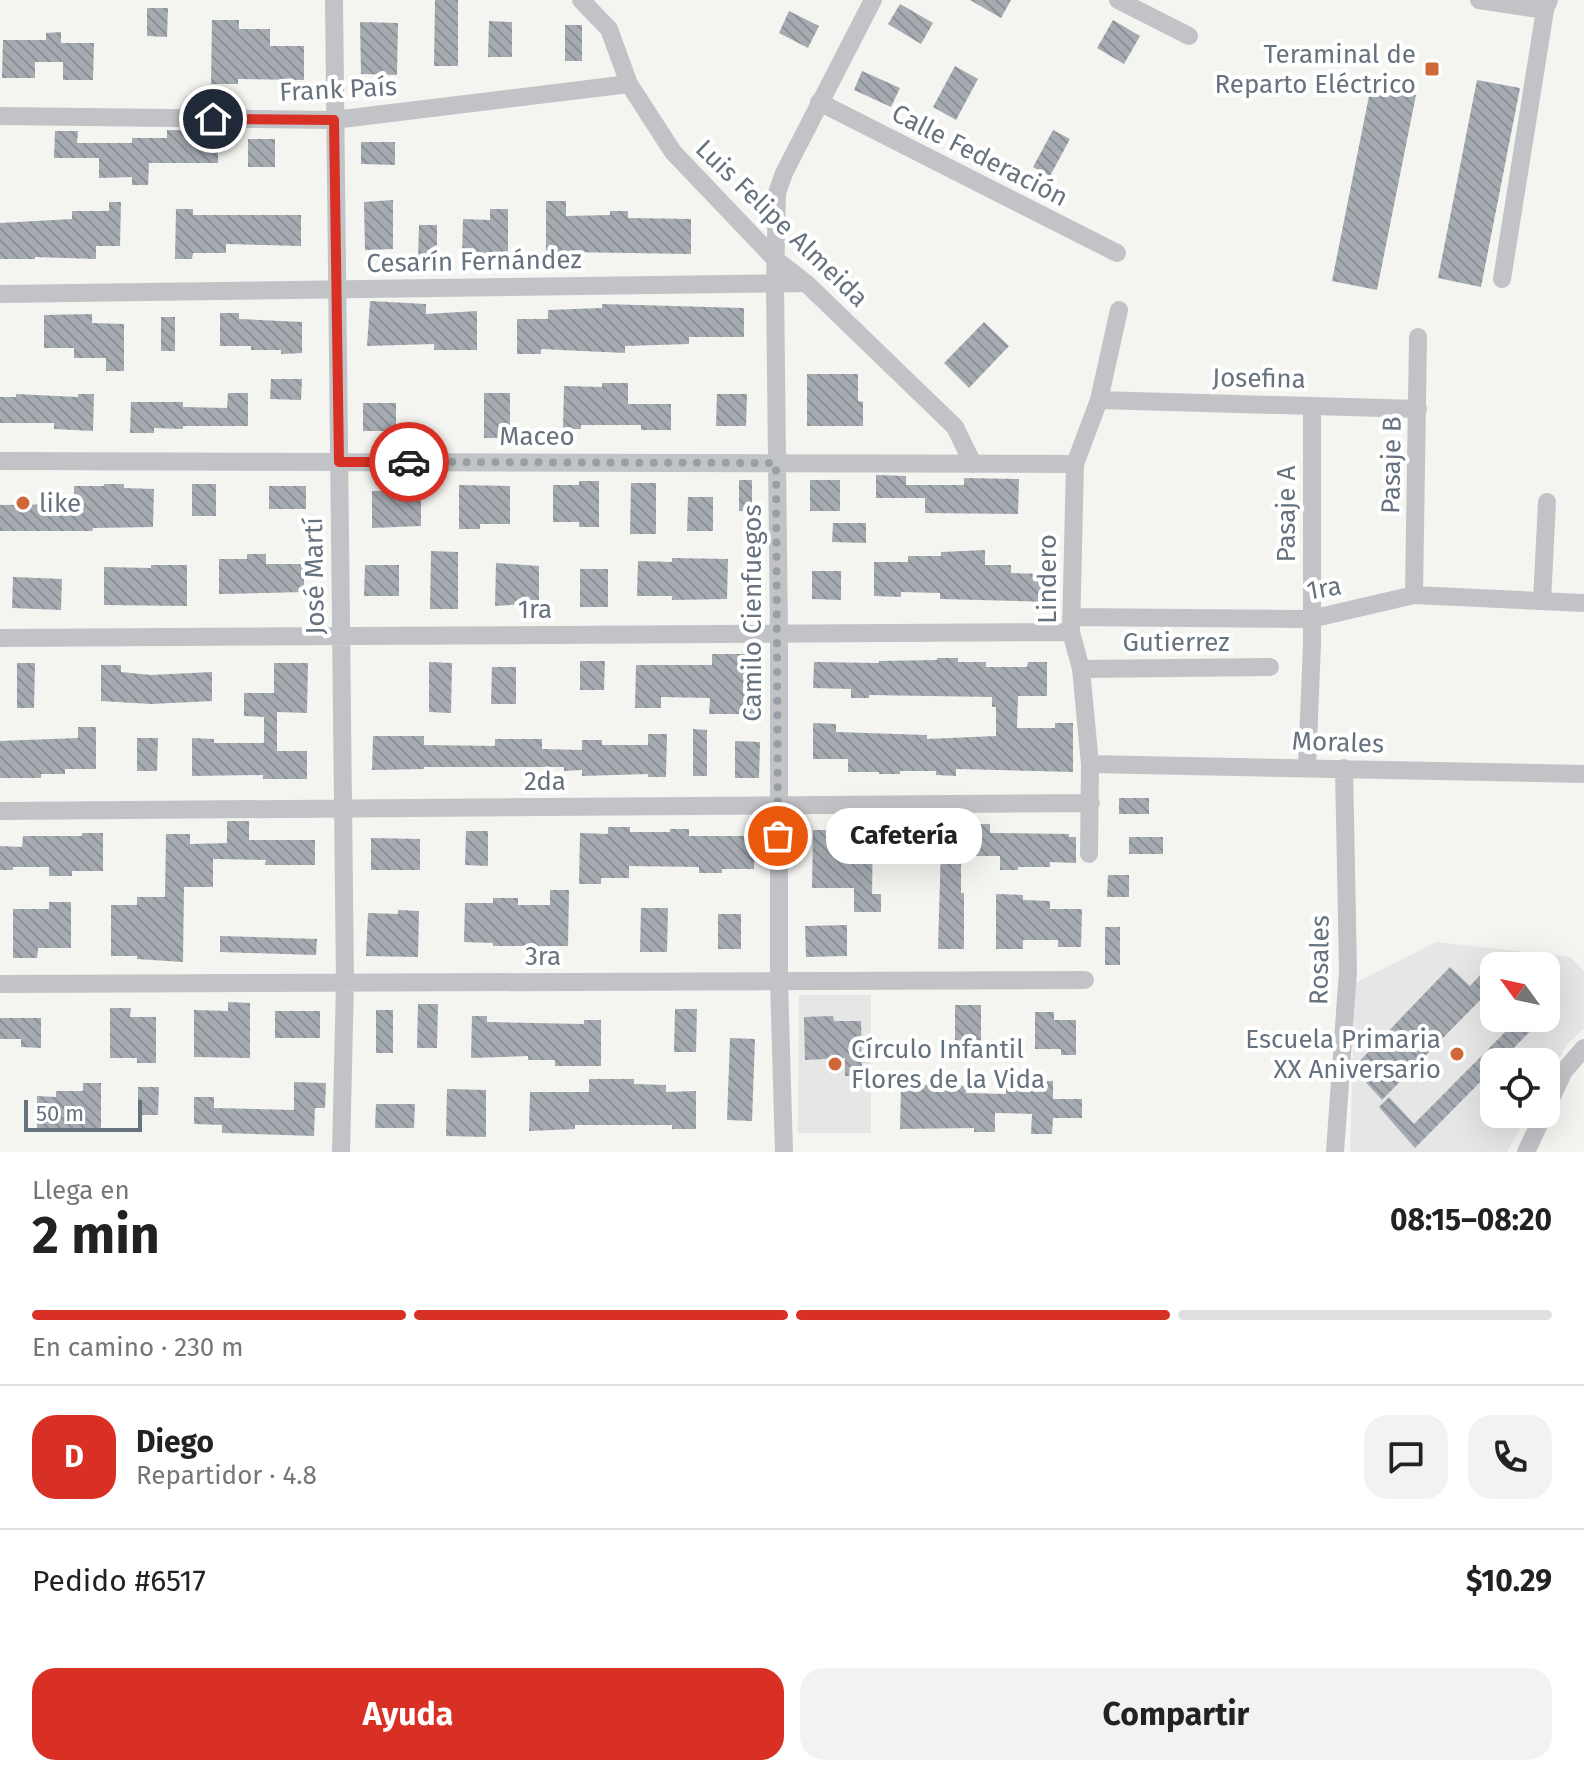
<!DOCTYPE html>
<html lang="es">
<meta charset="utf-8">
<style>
:root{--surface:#fff;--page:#f2f2f2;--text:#222;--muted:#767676;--line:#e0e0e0;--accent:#d93025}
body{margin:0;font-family:"Fira Sans",sans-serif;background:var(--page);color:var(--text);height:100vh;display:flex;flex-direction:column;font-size:30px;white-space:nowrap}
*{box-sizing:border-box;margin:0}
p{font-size:26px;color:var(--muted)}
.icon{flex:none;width:44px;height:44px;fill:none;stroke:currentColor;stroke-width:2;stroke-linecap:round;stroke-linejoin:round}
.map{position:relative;height:1152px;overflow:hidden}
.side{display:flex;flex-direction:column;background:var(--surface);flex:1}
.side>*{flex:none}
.needle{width:52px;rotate:303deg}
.controls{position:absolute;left:1480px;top:952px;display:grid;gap:16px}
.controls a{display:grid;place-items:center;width:80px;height:80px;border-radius:16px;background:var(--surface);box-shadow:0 8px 32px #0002;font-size:40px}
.scale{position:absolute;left:24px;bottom:20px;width:118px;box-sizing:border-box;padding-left:8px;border:4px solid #67727f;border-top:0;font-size:22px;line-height:28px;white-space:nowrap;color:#67727f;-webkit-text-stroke:6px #fff;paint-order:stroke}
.pin{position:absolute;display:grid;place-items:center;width:68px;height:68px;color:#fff;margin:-34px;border:4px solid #fff;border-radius:50%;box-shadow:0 2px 8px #0007}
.courier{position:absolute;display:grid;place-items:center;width:80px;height:80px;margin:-40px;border:6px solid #d93025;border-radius:50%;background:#fff;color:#222;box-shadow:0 2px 10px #0007}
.bubble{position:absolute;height:56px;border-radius:24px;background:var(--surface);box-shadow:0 8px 32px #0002;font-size:26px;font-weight:700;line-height:56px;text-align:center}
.summary em{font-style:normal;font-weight:700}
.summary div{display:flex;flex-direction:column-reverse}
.summary{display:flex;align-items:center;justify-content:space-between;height:136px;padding:0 32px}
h1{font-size:52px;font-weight:700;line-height:60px}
.bar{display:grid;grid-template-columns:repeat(4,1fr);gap:12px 8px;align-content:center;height:96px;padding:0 32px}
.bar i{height:10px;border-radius:6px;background:var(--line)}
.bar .selected{background:var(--accent)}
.bar p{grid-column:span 4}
.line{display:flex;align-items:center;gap:20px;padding:0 32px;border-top:2px solid var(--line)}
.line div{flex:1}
.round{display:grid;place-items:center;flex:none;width:84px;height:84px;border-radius:24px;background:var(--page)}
.action{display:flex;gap:16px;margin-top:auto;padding:16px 32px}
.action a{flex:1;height:92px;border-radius:24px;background:var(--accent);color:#fff;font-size:32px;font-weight:700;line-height:92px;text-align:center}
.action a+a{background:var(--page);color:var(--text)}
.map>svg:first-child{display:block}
.built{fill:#e5e6e5;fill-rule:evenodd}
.building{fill:url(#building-back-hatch)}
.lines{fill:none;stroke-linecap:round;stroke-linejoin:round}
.minor{stroke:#c1c3c6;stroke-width:18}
.done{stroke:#98a0a7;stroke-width:8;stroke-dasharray:0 14.4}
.route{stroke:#d93025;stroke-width:10}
.poi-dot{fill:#d06736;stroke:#fff;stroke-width:3}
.labels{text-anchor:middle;stroke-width:8;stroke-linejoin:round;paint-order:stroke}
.poi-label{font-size:26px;fill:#67727f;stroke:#fff;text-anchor:end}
.street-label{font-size:26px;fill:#67727f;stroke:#fff}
</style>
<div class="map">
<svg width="1584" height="1152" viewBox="0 0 1584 1152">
<defs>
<pattern id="building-back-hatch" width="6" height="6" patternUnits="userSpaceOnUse" patternTransform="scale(2)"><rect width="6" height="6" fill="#a5abb1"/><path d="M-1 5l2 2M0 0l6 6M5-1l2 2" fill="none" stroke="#8a9095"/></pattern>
</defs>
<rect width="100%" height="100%" fill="#f4f5f1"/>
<path class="built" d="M1436,942L1570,957L1584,971V1028L1566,1046L1546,1081V1062H1494V1114H1528L1507,1152H1350L1355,983ZM1494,966H1546V1018H1494Z
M799,995H871V1133H798Z"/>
<path class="building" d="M435,0H458V66H434Z
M970,0H1011L1001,18Z
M900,4L933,23L921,44L888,24Z
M147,8H168L167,37L147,36Z
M789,11L819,26L808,48L779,33Z
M212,20H239V29H270V46H304V80L238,79V84H211Z
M1113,20L1140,36L1124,64L1097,48Z
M489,21L512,22V57H488Z
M360,22L398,23L397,75L361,74Z
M565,25H582V61H565Z
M61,32V43H94L93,80H63V62H35V78H2L3,40H46V33Z
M955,66L978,79L956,120L933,107Z
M862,71L900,88L891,107L854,90Z
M1477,80L1520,88L1481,287L1438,278Z
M1371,86L1416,95L1377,290L1332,281Z
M167,130L218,131V163H149L148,185H132V177L99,178V158H54L55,131H78L77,143H132V138H167Z
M1053,130L1070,139L1050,176L1033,167Z
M248,139H275V167H248Z
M361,142H395V165L361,164Z
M393,200V249L365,250L364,202Z
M546,201H566V216L610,215V211H628V218L691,219V254L566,252V255H546Z
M109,202H121L120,246H96V259L35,257V259H0V223L72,219V211H109Z
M176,209H193V215H301V246L226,244V253H193L192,259H175Z
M490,209H508V255L462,256L463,219L490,220Z
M419,225H437V260H418Z
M370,301L426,304V314L477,311V350H434V344L367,346Z
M602,304L744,308V337H689V344L625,346V353L541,349V354H517V319H548V310L602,308Z
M220,313H239V319L302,322V353L281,354V350H251V346H220Z
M92,314V323L124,324V371H106V358H74V348H44V315Z
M161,317H175V351H161Z
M984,322L1009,346L969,388L944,363Z
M807,374H858V401L863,402V426H807Z
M271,379H302L301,400L270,399Z
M602,383H628V404H671V430H641V425H581V429H563L564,386L602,387Z
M228,393H248V426H183V429L154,428V433H130L131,402H183V407L227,408Z
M484,393H510V438H484Z
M16,394L78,397V394H94L93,431L54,429V423H0V397H16Z
M717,394H747L746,426H716Z
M363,403H396V431H363Z
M876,475L906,476V485H964V478L1019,479L1018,514L925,513V498H876Z
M739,480H752V511H739Z
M810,480H840V511H810Z
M406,481H421V526L372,528V491H405Z
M579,481H599V527H579V522H553V485H579Z
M631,483H656V534H630Z
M104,484H124V488L154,489L153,527L93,528L92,531H0V505L74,504V486H104Z
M192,484H216V516H192Z
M459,485L510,486V524H480V529H459Z
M269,486H306V509H269Z
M688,497H713V531H687Z
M833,523H866V543L832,542Z
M985,550V565H1011V573L1051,574V602L940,599V593L901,592V597L874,596V562H908V556H941V552Z
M431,551L458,552V609H430Z
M247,554H266V564H304V592L219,594V559H247Z
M672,558L728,559L727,599L672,600V596H637L638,561L672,562Z
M496,563L539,566V603L495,606Z
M151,565H187V606L104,605V567L151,568Z
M365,565H399V596H364Z
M580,569H608V607H580Z
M812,571H841V600L812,599Z
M13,577L62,579L61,610L12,608Z
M712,654H755L754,695H760V714H709L710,698L661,697V708H635L636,665H712Z
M937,658H958V662H986V667H1027L1028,662H1047V696H1018L1017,728H1055V723H1073V772L956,769V776L936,775V771H900V774H879V772H848V759H813V723L836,724V732L927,735V739L996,736V707H992V697L869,695V698H851V689L813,688L814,662L879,663V661L937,660Z
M580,661H605L604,690H580Z
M429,662L452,663L451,713L429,712Z
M17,663H35L34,708H17Z
M274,663H308L307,713L277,712V751H307V779H263V775L192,776V738L214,739V743H264V717L244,716V693H274Z
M101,665H121V672L151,675L212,672V701L151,704L101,701Z
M492,667H516V704H491Z
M78,727H96V769H65V774H41V778H0V741L78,738Z
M693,729L707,730V776H693Z
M648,734H667L666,777H648V774L582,776V770L564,771V767H424V769L372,770L373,736H424V745L495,746V739H542V749L582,750V740H602V745H648Z
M137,738H158L157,771H137Z
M735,741L760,742L759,778H735Z
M1119,798H1149V814H1119Z
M227,821H249V840H315V865H265L266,860L213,859V887H184L183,962L137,959V956H111V905H137V897H165L166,834H190V844L227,843Z
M971,824H990V833L1069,834V837H1076V863L1050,862V867H1018V870H1000V856H961V893H964V949H938L941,847H923L924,829L971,827Z
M608,827H630V832H670V829H689V836H755L754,869H722V873H699V867L629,866V878H601V884H579L580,833L608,834Z
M813,830H873L872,894H881V912H854V888H812Z
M466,831H488V866L465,865Z
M82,833H103V871H72V876H49V867H13V870H0V846L22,847L23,836H82Z
M1129,837H1163V854H1129Z
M371,838L420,839V870H371Z
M1108,875H1129V897H1107Z
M550,890H569L568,946H493V943L464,942L465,903H493V898H518V905H550Z
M996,894L1023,895V900L1050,901V909H1082L1081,947H1058V940H1023V949H996Z
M49,902H71V948H38L37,958H13V909H49Z
M641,908H668L667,952H640Z
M398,910L419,911L418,957L366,956L368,913L398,914Z
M718,914H741V949H718Z
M847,925V956L806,957L805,926Z
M1105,927H1120V965H1105Z
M220,936L317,939L316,955L220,952Z
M1450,967L1470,986L1484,971L1494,981V986L1382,1100L1353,1068Z
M228,1002L250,1003V1058L194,1057V1010L228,1011Z
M418,1004H438L437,1048H417Z
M955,1005H981V1060H955Z
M110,1008H131L130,1017H156V1063H137V1058H110Z
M675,1009H697L696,1052H674Z
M376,1010H393V1053H376Z
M275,1011H320V1038H275Z
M1035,1012H1054V1020H1076V1055H1061V1049H1035Z
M472,1016H487V1022L584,1024V1020H601V1066H555V1060H528V1056L471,1058Z
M833,1016L834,1021H861L862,1076H845V1058L805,1060L804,1017Z
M0,1018H41V1048L21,1047V1039H0Z
M1519,1018H1543L1500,1062H1494V1068L1415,1148L1379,1107L1389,1097L1414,1124Z
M730,1038L755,1039L752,1121L727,1120Z
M1006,1077H1022V1081H1053V1099H1082V1118H1053L1052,1134H1031L1032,1114L995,1113V1132H974V1128L900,1129L901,1084L966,1086V1093L1006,1094Z
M589,1079H634V1084L666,1085V1092L696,1091V1129H672V1125H575V1129L529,1131L530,1092H589Z
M294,1082L326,1083L325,1108H315L314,1136L222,1133V1125L194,1124V1097H214V1108L294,1110Z
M83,1083H101V1128L37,1129V1096L56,1097V1091H83Z
M138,1087H159L158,1115H138Z
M447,1089L486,1090V1137L446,1136Z
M376,1104H415L414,1128H375Z"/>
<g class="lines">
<path class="minor" d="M334,0L345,982L341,1152
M581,0L609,29L629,84L673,152L775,259L806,283L955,427L973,464
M1118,0L1189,36
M1479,0L1545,10
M819,102L1117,253
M0,116L334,120L629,84
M1502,279L1545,10L1549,0
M0,294L806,283
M1099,400L1418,409
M0,461L1075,464
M1414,595L1418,337
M1542,601L1547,502
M1071,617L1311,619L1414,595L1584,603
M0,638L1071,632
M1081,669L1270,667
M1090,764L1584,774
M1307,766L1312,645V406
M0,811L1091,803
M1089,854L1090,764L1081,669L1071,632L1075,464L1099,400L1119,310
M0,984L1085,980
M1546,1109L1564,1071L1584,1048
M784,1152L779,981V634L775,283L777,193L784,173L873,0
M1335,1152L1348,971L1344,768
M1526,1152L1544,1114"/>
</g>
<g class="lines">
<path class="done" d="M409,462L776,463L778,836"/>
<path class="route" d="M213,119L334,120L339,462H409"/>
</g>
<g class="poi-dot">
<rect x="1424" y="61" width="16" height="16" rx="4"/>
<circle cx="23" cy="503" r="8"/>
<circle cx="1457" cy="1054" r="8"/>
<circle cx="835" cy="1064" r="8"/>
</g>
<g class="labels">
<g class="poi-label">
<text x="1416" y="63">Teraminal de<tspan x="1416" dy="30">Reparto Eléctrico</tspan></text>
<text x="39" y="512" text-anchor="start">like</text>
<text x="1441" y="1048">Escuela Primaria<tspan x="1441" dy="30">XX Aniversario</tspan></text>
<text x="851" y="1058" text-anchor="start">Círculo Infantil<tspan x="851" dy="30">Flores de la Vida</tspan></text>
</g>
<g class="street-label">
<text transform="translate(338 89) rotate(-3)" y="9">Frank País</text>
<text transform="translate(980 155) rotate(27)" y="9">Calle Federación</text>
<text transform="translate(782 223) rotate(44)" y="9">Luis Felipe Almeida</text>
<text transform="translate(474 261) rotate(-1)" y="9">Cesarín Fernández</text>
<text transform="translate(1259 378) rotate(1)" y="9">Josefina</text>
<text x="537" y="445">Maceo</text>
<text transform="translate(1391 465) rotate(-89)" y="9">Pasaje B</text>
<text transform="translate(1286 514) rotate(-90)" y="9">Pasaje A</text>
<text transform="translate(314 576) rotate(-91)" y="9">José Martí</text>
<text transform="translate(1047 579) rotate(-90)" y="9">Lindero</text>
<text transform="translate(1324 588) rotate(-10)" y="9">1ra</text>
<text x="535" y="618">1ra</text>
<text transform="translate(752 613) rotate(-90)" y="9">Camilo Cienfuegos</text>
<text x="1176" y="651">Gutierrez</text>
<text transform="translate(1338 742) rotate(2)" y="9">Morales</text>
<text x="545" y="790">2da</text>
<text x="543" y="965">3ra</text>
<text transform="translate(1319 960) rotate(-89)" y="9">Rosales</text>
</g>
</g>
</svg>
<div class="controls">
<a><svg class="needle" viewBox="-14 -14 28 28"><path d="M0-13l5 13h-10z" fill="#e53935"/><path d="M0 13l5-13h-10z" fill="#767676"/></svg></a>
<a><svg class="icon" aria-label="locate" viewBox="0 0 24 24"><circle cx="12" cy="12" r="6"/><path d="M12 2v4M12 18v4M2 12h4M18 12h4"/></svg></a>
</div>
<div class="scale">50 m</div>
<div class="pin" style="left:778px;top:836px;background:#ea580c"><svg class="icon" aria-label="bag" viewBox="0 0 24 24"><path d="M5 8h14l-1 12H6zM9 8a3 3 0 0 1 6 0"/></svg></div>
<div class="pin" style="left:213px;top:119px;background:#1f2937"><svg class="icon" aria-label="home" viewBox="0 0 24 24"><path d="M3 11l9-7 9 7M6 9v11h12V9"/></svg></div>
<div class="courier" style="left:409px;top:462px"><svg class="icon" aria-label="car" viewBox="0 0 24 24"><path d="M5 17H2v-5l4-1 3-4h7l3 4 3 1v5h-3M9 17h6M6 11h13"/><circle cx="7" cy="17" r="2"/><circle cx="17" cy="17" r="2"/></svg></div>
<div class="bubble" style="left:826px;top:808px;width:156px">Cafetería</div>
</div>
<section class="side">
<div class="summary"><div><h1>2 min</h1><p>Llega en</p></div><em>08:15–08:20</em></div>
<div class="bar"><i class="selected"></i><i class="selected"></i><i class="selected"></i><i></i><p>En camino · 230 m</p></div>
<div class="line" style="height:144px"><b class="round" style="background:var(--accent);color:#fff">D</b><div><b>Diego</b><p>Repartidor · 4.8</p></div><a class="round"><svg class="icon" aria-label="chat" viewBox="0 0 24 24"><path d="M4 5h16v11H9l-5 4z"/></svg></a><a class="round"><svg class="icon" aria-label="phone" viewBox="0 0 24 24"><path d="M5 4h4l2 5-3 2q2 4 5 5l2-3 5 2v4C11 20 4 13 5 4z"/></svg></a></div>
<div class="line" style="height:104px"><div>Pedido #6517</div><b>$10.29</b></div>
<div class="action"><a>Ayuda</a><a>Compartir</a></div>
</section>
